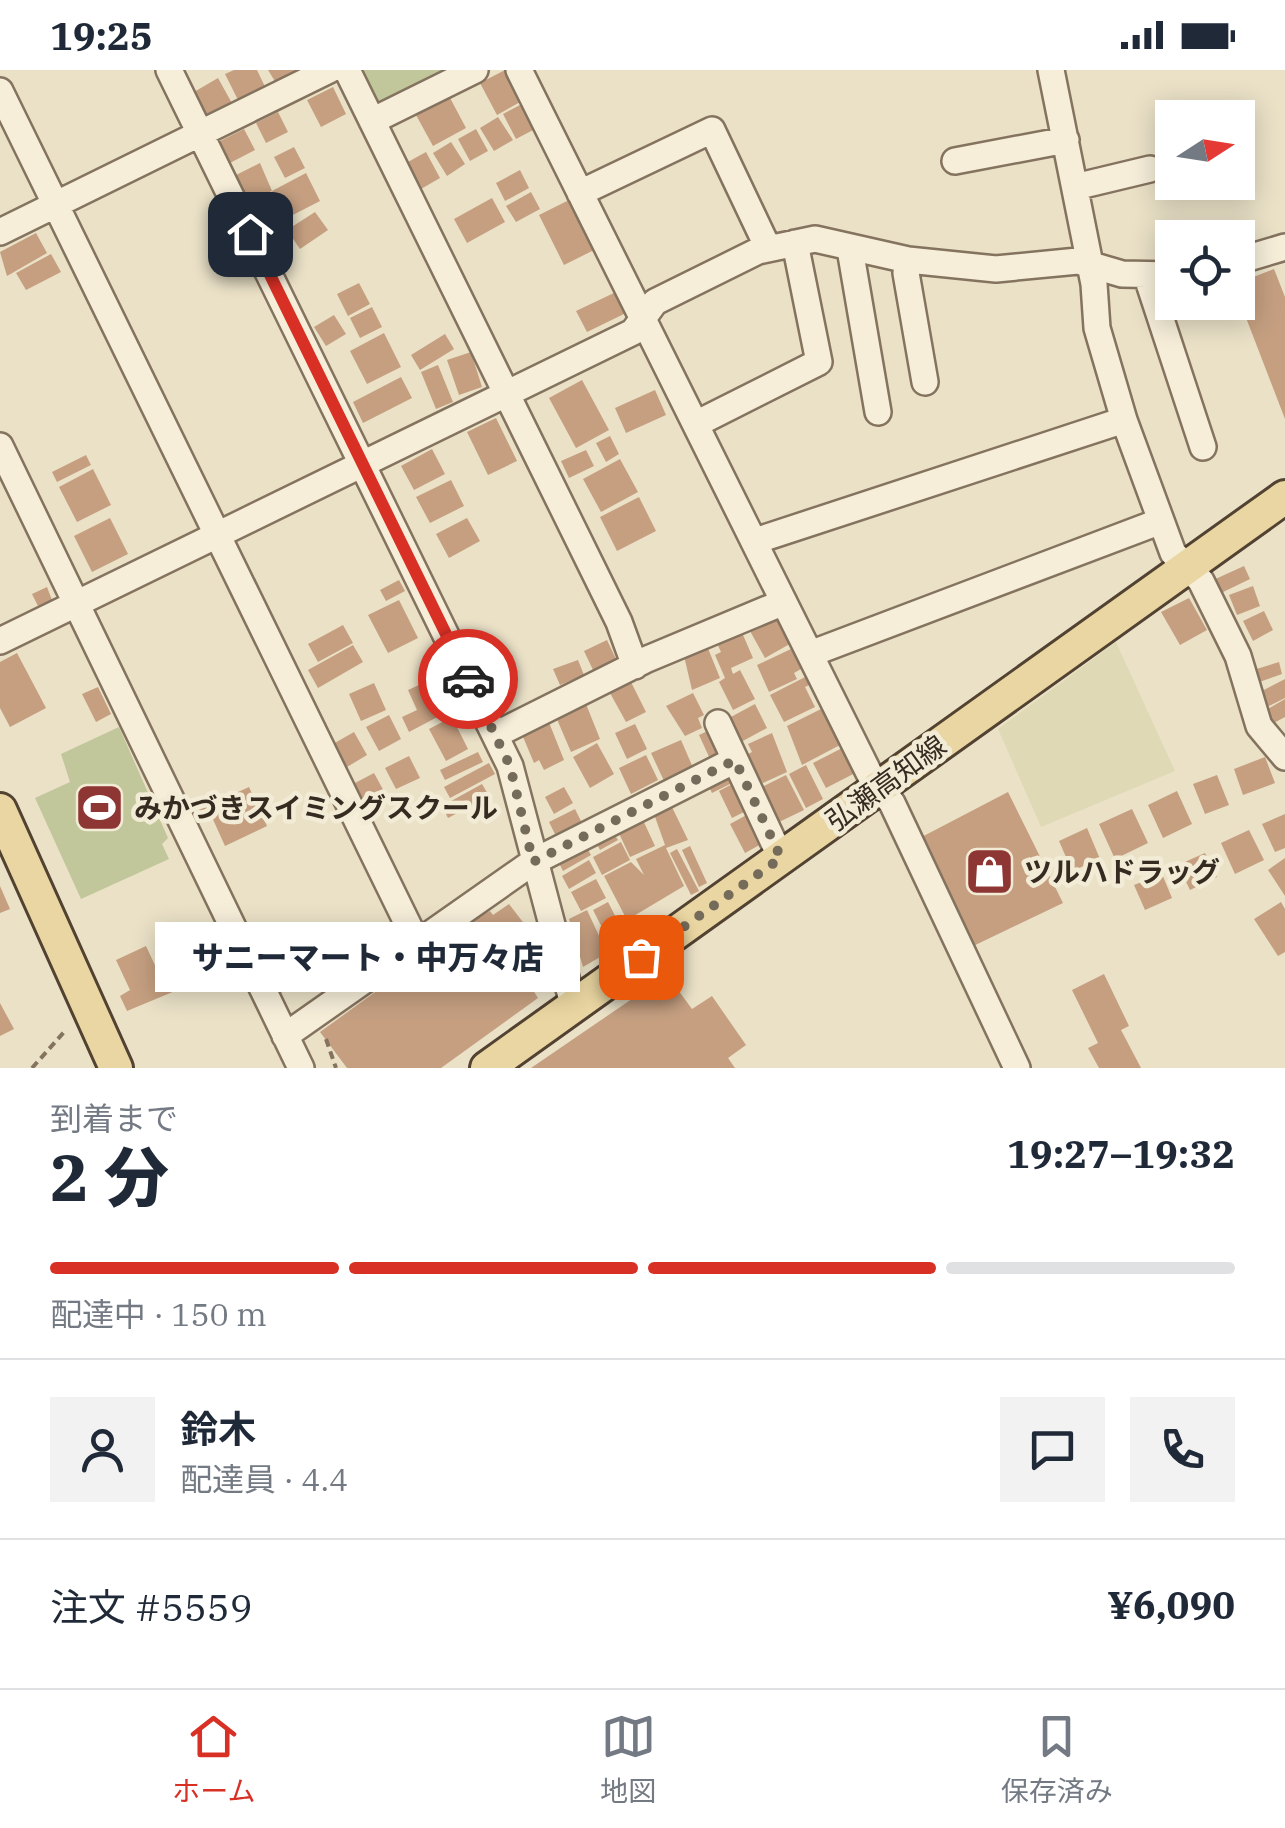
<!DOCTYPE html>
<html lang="ja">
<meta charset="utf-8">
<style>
:root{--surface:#fff;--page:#f2f2f3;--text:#1f2937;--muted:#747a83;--line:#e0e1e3;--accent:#d93025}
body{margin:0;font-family:"IBM Plex Serif","Noto Sans JP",serif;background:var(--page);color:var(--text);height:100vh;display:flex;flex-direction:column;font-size:38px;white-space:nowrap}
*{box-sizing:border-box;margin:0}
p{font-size:32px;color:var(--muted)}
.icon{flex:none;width:55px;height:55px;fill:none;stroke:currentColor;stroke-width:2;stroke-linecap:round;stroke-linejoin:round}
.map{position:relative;height:998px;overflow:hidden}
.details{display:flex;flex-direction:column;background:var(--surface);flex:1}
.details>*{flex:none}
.needle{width:65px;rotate:78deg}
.controls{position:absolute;left:1155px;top:30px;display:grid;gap:20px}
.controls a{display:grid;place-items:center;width:100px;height:100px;border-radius:0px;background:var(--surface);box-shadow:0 5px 25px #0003;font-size:50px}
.pin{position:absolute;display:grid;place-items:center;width:85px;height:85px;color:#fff;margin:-42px;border-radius:20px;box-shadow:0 5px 15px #0006}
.courier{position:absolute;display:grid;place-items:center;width:100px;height:100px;margin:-50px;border:8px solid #d93025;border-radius:50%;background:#fff;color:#222;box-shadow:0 2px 12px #0007}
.bubble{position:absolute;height:70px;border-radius:0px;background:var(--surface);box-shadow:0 5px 25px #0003;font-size:32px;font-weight:800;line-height:70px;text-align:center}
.headline em{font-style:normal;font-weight:800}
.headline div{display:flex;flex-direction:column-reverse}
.headline{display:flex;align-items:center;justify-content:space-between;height:170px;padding:0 50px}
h1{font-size:65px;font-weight:800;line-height:75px}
.bar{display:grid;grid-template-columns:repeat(4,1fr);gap:15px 10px;align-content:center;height:120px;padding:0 50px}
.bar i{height:12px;border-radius:8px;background:var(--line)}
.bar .current{background:var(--accent)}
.bar p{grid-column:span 4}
.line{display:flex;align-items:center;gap:25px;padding:0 50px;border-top:2px solid var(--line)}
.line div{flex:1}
.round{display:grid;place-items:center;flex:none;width:105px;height:105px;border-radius:0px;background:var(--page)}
.status{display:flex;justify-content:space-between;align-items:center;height:70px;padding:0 50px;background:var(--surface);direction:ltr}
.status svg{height:28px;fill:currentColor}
.tabs{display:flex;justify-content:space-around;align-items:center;height:140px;border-top:2px solid var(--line);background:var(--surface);font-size:28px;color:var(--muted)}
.tabs a{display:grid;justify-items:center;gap:5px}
.tabs .current{color:var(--accent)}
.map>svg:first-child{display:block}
.farmland{fill:#dfdab5}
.green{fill:#c1c79b}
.building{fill:#c59f80}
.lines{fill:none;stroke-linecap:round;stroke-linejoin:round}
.minor-casing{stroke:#84735e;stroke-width:30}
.major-casing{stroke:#524231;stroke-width:38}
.path{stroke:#84735e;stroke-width:4;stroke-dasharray:8 5;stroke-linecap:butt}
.minor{stroke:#f6eed9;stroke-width:25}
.major{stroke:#ead6a2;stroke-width:32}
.done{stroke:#756b5a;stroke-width:10;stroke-dasharray:0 18}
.route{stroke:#d93025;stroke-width:12}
.labels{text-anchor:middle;stroke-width:9;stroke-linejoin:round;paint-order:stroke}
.street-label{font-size:28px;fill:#362b20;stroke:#f2ebd6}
.poi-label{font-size:28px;font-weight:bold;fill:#362b20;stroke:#f2ebd6;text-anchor:start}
</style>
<div class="status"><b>19:25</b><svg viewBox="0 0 49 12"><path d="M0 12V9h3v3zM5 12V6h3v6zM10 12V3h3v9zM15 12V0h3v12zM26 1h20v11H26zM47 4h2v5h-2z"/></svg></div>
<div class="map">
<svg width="1285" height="998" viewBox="0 0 1285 998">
<rect width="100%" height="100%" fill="#eae1c7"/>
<path class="farmland" d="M1116,572L1175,701L1041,757L998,659Z"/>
<path class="green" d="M359,0H455L385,35L375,32Z
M119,657L168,768L162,774L169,789L81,829L35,728L70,712L61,684Z"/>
<path class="building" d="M234,0H257L267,21L240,34L225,4Z
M268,0H299L276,13Z
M505,0L522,31L497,45L480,13Z
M218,8L233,35L208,48L194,22Z
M333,17L346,44L321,57L307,30Z
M449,26L466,58L433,76L416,45Z
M522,34L535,59L516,69L503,44Z
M278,42L288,62L266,73L256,53Z
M498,47L513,70L494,81L480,58Z
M244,59L255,80L228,94L218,72Z
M476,59L488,81L470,91L458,69Z
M451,72L465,94L447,106L433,83Z
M294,77L305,98L285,108L274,87Z
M426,82L440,108L421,119L406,93Z
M260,93L272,121L249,132L236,105Z
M520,100L529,118L505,131L496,113Z
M306,103L320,131L287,148L272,121Z
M531,122L540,139L516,152L506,136Z
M492,128L505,152L467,173L454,149Z
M569,130L594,180L564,195L539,145Z
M315,142L328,160L300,179L287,160Z
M36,163L47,183L7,206L0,182Z
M51,184L61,202L26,220L16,203Z
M1274,199L1285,227V349L1238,227V213Z
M359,213L370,234L348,246L337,224Z
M616,222L626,243L587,262L576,241Z
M372,237L382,257L360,268L350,248Z
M334,245L346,264L326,276L314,257Z
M384,263L401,297L367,314L350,281Z
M445,264L454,279L420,300L411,285Z
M471,282L482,317L459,325L447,290Z
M438,295L453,332L436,339L421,302Z
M401,307L412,328L363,353L353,332Z
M582,310L609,360L576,378L549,328Z
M655,320L666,345L626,363L615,338Z
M496,348L517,391L488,405L467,362Z
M610,366L619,384L606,392L596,373Z
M432,379L445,404L414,420L401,396Z
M586,380L594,396L569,408L561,391Z
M86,385L91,395L57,412L52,402Z
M620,389L638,422L601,442L583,409Z
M93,399L111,435L77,452L59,417Z
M451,410L464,436L430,453L416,427Z
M639,427L656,461L617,481L600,447Z
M110,448L128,484L92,502L74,466Z
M467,448L480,471L449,488L436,464Z
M1244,496L1250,509L1217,525L1211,511Z
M399,510L405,521L386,531L380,520Z
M1253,516L1260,536L1237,545L1229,525Z
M47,517L52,530L38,536L32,524Z
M1189,528L1207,560L1180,575L1161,542Z
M399,530L418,568L388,583L368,545Z
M1264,541L1273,560L1253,571L1243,551Z
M781,544L795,571L765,588L750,561Z
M343,555L353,573L318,592L308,574Z
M740,558L753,588L731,598L733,604L740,600L755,629L733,640L719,612L725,608L715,585L721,582L715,569Z
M607,570L616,589L593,600L584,581Z
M353,575L363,592L318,618L308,600Z
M707,576L720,608L692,620L684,586Z
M791,579L801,599L794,603L797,609L769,622L757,595Z
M17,583L46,638L10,657L0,638V592Z
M578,590L584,605L560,615L553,599Z
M1279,592L1282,604L1254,614L1250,601Z
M811,604L815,612L805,617L815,637L784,652L770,625Z
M1285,609V628L1265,638L1258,623Z
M430,610L445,643L409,662L402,647L417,640L408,620Z
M631,612L646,642L626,652L610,623Z
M374,613L386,640L361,651L349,624Z
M98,617L111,644L96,652L82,624Z
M693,623L704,645L698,648L702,658L685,666L666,636Z
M1285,629V647L1268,656L1261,643Z
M586,634L600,669L571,682L556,647Z
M755,634L767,658L741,672L729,648Z
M823,638L842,665L837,668L840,675L802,695L787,656Z
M389,645L401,669L379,681L366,657Z
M452,647L468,679L446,691L429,659Z
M548,650L564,690L544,700L539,690L534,693L521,662Z
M635,654L647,679L627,689L615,663Z
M716,657L728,683L711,691L699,665Z
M354,662L367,685L347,697L333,674Z
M772,663L787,702L763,713L744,686L752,682L748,674Z
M681,670L694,700L665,713L651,683Z
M597,673L614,704L590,718L573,687Z
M848,675L861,700L826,718L813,693Z
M478,682L483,692L445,710L440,700Z
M646,685L658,710L631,724L619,698Z
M409,686L420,708L396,719L385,698Z
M1265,687L1275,713L1243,725L1234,699Z
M489,693L495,704L450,728L444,717Z
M806,695L823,729L806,738L789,704Z
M729,702L734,712L712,723L707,713Z
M374,703L386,725L366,736L355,713Z
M786,705L804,740L779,752L762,717Z
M1217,705L1229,735L1205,744L1193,714Z
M738,711L752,738L732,748L719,721Z
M482,714L489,726L448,748L442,736Z
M249,717L267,756L225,776L211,745L203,748L199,740Z
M564,717L573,733L554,744L545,727Z
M1177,721L1192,754L1163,768L1148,735Z
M1008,722L1063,833L967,879L914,771Z
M671,735L688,770L666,778L684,816L627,850L604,806L631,792L644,805L636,789L665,775L654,744Z
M575,739L582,753L556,766L549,752Z
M1132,739L1148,773L1115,789L1099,754Z
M754,741L765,772L745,783L730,754Z
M1285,744V778L1275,782L1262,754Z
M642,748L655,776L630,787L617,759Z
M1087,758L1100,789L1072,801L1059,771Z
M1249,760L1264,790L1235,804L1221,773Z
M614,764L618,770L600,780L597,774Z
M621,772L630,790L602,805L593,787Z
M584,773L591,785L563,801L557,789Z
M690,776L707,813L699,817L682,780Z
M677,779L699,821L691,825L670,783Z
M1205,783L1217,807L1190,820L1178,795Z
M1285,788V826L1268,800Z
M589,790L596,803L569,819L562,806Z
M1162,804L1172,828L1145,840L1134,815Z
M596,809L606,828L581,841L571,822Z
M0,816L10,839L0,843Z
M608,832L626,867L611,875L593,840Z
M1281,832L1285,839V882L1278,886L1254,849Z
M509,834L529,860L505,878L492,863L505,881L514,874L543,913L533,920L538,928L441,998H347L320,962L480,846L490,841L493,845Z
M587,840L607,883L583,897L569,849Z
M146,876L160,906L167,903L175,921L127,941L120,926L130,920L116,890Z
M277,876L297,916L278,924L260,888Z
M1104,904L1129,956L1121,960L1141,998H1099L1088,978L1098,973L1072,920Z
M667,905L692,939L712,926L746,975L728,988L735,998H531Z
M0,933L14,959L0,966Z"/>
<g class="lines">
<defs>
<path id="minor" d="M169,0L510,696L573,934
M347,0L619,552L635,596
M519,0L870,705L892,733L1017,998
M1051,0L1094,214L1097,258L1124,350L1173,483L1201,511L1238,586L1259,656L1285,687
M0,21L416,871
M372,51L475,0
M955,91L1066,70
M1075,117L1150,99
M580,123L712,60L768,178
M0,162L329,0
M850,179L878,342
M908,190L906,203L925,312
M1238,191L1285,177
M1147,207L1203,377
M696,354L819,292L795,173
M0,376L301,998
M755,471L1124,350
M0,571L633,262L655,232L758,181L815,169L908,190L996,199L1078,191L1122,204L1172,205
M810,584L1161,451
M718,653L781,788
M495,665L645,590L784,532
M285,966L533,792L735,690"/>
<path id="major" d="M0,740L116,998
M487,998L1285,427"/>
</defs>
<use href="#minor" class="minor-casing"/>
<use href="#major" class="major-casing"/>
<path class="path" d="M326,969L336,998
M32,998L65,961"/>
<use href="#minor" class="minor"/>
<use href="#major" class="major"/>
</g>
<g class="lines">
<path class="done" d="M468,609L510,696L533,792L735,690L781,788L641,887"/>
<path class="route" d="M250,164L468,609"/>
</g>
<defs>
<symbol id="stadium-square" viewBox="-11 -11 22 22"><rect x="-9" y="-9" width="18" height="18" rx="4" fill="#8d3633" stroke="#f2ebd6"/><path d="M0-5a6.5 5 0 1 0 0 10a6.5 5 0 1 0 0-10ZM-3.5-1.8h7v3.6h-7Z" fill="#fff"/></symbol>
<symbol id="shop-square" viewBox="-11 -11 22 22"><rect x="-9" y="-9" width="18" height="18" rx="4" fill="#8d3633" stroke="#f2ebd6"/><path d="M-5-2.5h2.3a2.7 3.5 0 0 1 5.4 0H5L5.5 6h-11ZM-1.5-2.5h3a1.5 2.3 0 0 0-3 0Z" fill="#fff"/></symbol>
</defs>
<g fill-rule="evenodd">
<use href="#stadium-square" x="72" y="710" width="55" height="55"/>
<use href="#shop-square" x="962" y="774" width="55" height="55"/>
</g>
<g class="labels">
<g class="street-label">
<text transform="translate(886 713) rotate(-36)" y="10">弘瀬高知線</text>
</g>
<g class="poi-label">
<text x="134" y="748">みかづきスイミングスクール</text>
<text x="1024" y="812">ツルハドラッグ</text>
</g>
</g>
</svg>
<div class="controls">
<a><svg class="needle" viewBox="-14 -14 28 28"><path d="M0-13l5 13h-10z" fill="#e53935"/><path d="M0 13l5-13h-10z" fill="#747a83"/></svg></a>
<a><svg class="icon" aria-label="locate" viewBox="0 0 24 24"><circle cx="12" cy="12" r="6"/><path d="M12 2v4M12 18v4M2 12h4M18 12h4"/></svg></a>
</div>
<div class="pin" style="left:641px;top:887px;background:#ea580c"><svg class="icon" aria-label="bag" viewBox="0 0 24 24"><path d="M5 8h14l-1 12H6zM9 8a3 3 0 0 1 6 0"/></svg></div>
<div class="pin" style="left:250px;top:164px;background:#1f2937"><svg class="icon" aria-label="home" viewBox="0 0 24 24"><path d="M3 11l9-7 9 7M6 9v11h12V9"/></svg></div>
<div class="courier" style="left:468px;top:609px"><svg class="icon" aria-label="car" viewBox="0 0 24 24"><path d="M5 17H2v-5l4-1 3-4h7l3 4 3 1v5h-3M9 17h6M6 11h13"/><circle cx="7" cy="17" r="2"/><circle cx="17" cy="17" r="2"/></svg></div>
<div class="bubble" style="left:155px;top:852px;width:425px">サニーマート・中万々店</div>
</div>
<section class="details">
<div class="headline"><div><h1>2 分</h1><p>到着まで</p></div><em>19:27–19:32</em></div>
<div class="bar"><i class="current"></i><i class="current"></i><i class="current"></i><i></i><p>配達中 · 150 m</p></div>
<div class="line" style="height:180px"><a class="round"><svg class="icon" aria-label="person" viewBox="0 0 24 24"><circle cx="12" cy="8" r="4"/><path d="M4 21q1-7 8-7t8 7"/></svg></a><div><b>鈴木</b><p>配達員 · 4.4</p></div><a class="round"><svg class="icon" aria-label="chat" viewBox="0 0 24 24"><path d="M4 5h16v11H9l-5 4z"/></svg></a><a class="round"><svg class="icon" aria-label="phone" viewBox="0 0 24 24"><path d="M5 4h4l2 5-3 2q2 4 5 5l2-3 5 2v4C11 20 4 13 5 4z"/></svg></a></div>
<div class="line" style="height:130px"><div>注文 #5559</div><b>¥6,090</b></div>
</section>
<nav class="tabs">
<a class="current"><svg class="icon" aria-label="home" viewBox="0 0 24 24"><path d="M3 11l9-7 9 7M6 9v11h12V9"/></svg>ホーム</a>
<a><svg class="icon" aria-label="map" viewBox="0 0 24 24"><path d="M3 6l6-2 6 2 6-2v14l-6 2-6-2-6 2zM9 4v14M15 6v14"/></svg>地図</a>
<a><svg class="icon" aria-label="saved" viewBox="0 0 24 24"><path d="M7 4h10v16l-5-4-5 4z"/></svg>保存済み</a>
</nav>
